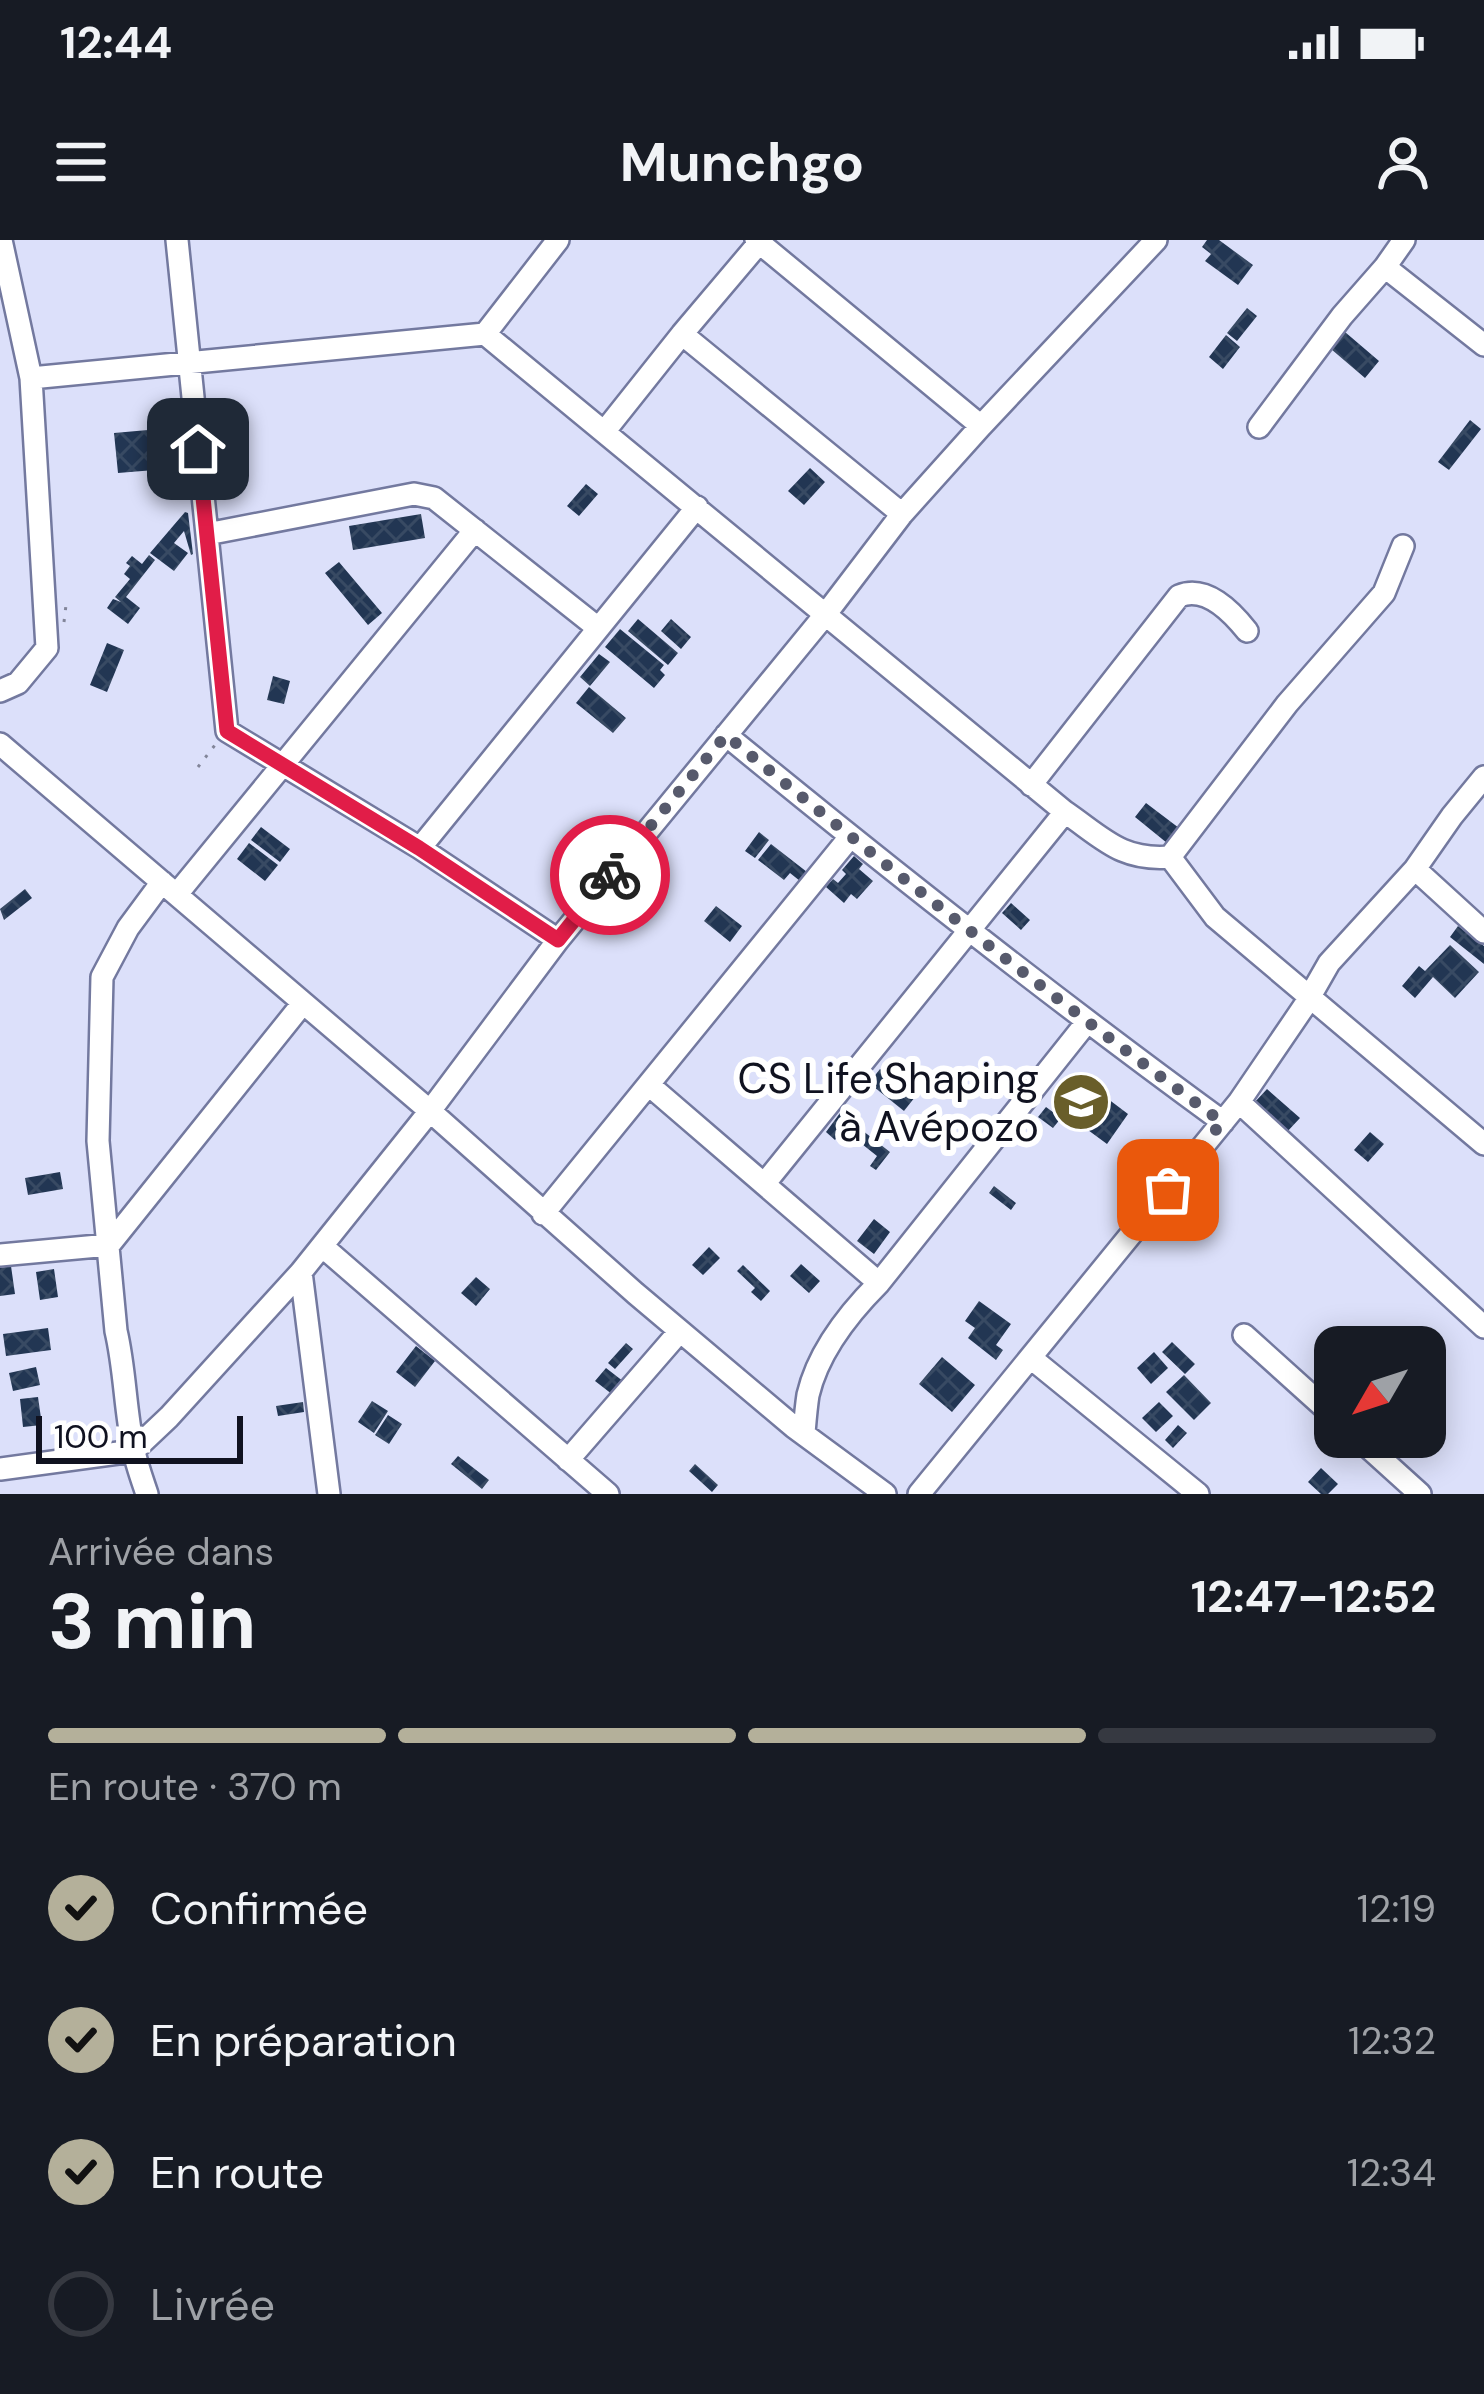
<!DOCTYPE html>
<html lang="fr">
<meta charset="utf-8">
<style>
:root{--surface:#171b24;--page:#20242c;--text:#f1f3f6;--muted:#9ea1a6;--line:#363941;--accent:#b4b09a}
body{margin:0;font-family:"DM Sans",sans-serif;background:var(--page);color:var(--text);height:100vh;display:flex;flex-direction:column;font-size:45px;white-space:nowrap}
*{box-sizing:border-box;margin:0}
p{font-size:39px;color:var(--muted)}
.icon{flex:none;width:66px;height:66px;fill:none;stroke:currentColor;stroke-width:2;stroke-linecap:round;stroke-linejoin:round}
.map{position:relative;height:1254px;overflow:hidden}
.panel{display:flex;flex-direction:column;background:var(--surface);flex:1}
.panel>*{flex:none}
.needle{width:78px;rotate:231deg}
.fabs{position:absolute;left:1314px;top:1086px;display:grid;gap:24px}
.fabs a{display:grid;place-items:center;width:132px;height:132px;border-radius:24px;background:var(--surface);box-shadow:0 6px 30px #0003;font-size:60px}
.scale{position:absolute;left:36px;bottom:30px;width:207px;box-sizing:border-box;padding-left:12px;border:6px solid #101220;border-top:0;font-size:33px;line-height:42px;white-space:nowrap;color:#101220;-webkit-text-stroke:9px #fff;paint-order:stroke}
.pin{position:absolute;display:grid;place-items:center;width:102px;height:102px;color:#fff;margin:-51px;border-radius:24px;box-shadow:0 6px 18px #0006}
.courier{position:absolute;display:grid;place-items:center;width:120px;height:120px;margin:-60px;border:9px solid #e11d48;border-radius:50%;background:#fff;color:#222;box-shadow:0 3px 15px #0007}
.head em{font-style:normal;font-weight:700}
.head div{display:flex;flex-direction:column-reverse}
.head{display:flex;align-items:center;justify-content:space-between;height:204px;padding:0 48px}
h1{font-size:78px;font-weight:700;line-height:90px}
.bar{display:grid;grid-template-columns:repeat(4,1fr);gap:18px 12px;align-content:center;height:144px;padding:0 48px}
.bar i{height:15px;border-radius:9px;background:var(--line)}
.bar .active{background:var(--accent)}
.bar p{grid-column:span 4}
ol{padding:0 48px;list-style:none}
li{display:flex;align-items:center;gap:36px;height:132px}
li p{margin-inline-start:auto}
li .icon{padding:12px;border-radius:50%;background:var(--accent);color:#111;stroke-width:4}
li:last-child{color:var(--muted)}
li i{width:66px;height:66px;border:6px solid var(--line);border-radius:50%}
.status{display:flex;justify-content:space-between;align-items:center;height:84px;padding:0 60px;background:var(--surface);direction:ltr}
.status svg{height:33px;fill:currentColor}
header{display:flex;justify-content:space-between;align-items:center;height:156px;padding:0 48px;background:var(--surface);font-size:54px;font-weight:700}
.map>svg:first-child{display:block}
.building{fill:url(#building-cross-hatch)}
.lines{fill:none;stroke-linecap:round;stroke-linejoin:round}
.minor-casing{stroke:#73799f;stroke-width:26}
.path{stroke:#828599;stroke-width:3;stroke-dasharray:3 9;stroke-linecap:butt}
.minor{stroke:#fff;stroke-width:21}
.done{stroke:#575a6c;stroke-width:12;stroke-dasharray:0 21.6}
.route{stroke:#e11d48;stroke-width:15}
.labels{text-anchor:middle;stroke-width:12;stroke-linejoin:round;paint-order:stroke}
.poi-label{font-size:42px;fill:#101220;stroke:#fff;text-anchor:end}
</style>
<div class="status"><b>12:44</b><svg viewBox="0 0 49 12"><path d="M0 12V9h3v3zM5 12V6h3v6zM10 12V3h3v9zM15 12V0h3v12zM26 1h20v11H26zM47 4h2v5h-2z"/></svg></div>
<header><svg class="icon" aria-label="menu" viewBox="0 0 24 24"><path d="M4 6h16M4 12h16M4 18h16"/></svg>Munchgo<svg class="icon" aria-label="person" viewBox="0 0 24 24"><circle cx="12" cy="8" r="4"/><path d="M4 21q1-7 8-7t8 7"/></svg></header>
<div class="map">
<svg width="1484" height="1254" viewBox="0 0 1484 1254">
<defs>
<pattern id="building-cross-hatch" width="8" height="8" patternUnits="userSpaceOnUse" patternTransform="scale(3)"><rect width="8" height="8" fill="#223653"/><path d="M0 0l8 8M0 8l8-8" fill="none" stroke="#384a63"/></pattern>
</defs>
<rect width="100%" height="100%" fill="#dce0fa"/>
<path class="building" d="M1207,0H1219L1253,25L1238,45L1205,21L1211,14L1202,7Z
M1247,68L1257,76L1237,101L1227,93Z
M1345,92L1379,121L1365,138L1331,109Z
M1226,95L1240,107L1223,129L1209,117Z
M1470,180L1481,189L1449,230L1438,222Z
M148,190L151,224L179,222V228L118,233L114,193Z
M810,228L825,242L804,265L788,251Z
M586,244L598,254L579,276L567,266Z
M185,272L188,273L193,314L191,315L184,291L174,303L188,313L174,331L150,313Z
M421,274L425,298L353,310L349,286Z
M149,315L155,320L126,357L140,368L128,384L107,368L113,359L121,362L115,357L130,339L124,334L130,326L126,323L132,316L142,324Z
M339,322L382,373L368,385L325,333Z
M638,379L678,413L668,425L628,391Z
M671,379L691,397L681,409L661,391Z
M620,389L664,425L660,430L665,435L654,448L605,407Z
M107,403L124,410L107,452L90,445Z
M599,414L610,422L590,446L580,437Z
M273,436L290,441L284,464L267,460Z
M589,447L626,478L613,493L576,463Z
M1146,563L1179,588L1167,603L1135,577Z
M261,587L290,609L280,622L251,600Z
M759,592L769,600L755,618L745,611Z
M249,603L278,625L265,641L237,619Z
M771,604L807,632L800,641L790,633L784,640L758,620Z
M854,616L863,624L859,629L873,641L857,659L851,654L844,663L826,647L833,639L838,643L846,634L842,630Z
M25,649L32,658L4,680L0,669Z
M1011,663L1030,680L1021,690L1002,673Z
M716,666L742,686L730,702L704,681Z
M1458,686L1484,706V724L1450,697Z
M1450,705L1479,732L1455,758L1433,737L1415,758L1402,746L1419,726L1425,731Z
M880,829L915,857L904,871L869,843Z
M1079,837L1128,874L1107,904L1058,868Z
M1267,849L1300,878L1286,893L1254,863Z
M1046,867L1061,878L1053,888L1038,877Z
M840,873L890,912L876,930L870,926L877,916L843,889L835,900L826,892Z
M1370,892L1384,904L1368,922L1354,910Z
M60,932L63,949L28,955L25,938Z
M994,946L1016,963L1011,970L989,953Z
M874,979L890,992L874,1014L857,1001Z
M709,1007L720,1018L703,1035L692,1025Z
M801,1024L820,1041L809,1053L790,1036Z
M743,1025L770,1051L761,1061L751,1052L755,1048L737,1031Z
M11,1026L15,1054L0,1056V1028Z
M54,1029L58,1057L40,1060L36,1032Z
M476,1037L490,1049L476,1066L461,1053Z
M979,1061L1011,1084L996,1105L1003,1110L996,1120L968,1098L975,1088L965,1081Z
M48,1088L51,1110L6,1116L3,1094Z
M1172,1102L1195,1124L1185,1134L1162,1112Z
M626,1103L633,1109L615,1129L608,1123Z
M416,1106L435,1121L415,1147L396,1132Z
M1154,1112L1168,1128L1151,1144L1137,1128Z
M942,1117L975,1145L952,1172L919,1144Z
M36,1127L40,1145L13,1151L9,1133Z
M606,1128L628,1145L617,1158L595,1141Z
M1184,1135L1211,1163L1194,1180L1166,1152Z
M38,1157L42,1185L23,1187L20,1159Z
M372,1161L388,1171L374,1193L358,1182Z
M303,1162L304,1172L278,1176L276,1166Z
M1159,1162L1173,1176L1156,1192L1142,1178Z
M388,1175L402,1184L389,1204L375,1195Z
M1178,1185L1187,1193L1173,1208L1165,1200Z
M458,1216L489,1240L482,1249L451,1224Z
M695,1224L718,1245L712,1252L689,1231Z
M1321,1228L1338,1244L1328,1254H1321L1308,1242Z"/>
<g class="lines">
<defs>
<path id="minor" d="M177,0L227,491L420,608L558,700
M756,0L981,186
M1385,27L1484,105
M485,94L558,0
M682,94L902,274
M31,138L485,94L1065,572C1103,598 1121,621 1170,617L1287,464L1384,353L1403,306
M1259,187L1342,76L1385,27L1404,0
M604,192L682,94L759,3
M207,294L414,254L434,258L598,388
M0,451L18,443L47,408L31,138L1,0
M726,495C888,628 1053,758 1223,882
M0,504L430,871L635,1053L794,1187L885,1254
M1031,545L1179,356C1206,345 1231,371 1247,391
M420,608L697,267
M1170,617L1215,677L1484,904
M1415,629L1484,692
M177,654L475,290
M649,845L879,1043
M1239,862L1484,1087
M765,943L1065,572
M543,974L850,597
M322,1006L608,1254
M0,1015L109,1005L303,763
M301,1032L329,1254
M1244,1095L1335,1177
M1031,1118L1198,1254
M804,1193C805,1181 806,1168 808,1155C818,1112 848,1074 879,1043L1087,782
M1357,1197L1420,1254
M568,1220L680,1091
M0,1229L133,1211L169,1177L301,1032L430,871L558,700L825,375L902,274L981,186L1156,0
M147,1254C142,1239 136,1223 133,1207C125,1169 125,1129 116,1091L98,901L102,737L128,688L162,642
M919,1254L1239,862L1305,765L1329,723L1415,629L1452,576L1484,537"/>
</defs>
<use href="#minor" class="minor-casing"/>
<path class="path" d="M64,382L66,365
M198,527L215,505"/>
<use href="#minor" class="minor"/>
</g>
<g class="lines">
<path class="done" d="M610,635L726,495C888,628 1053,758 1222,882L1168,950"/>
<path class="route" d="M198,209L227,491L419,608L558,700L610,635"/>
</g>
<defs>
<symbol id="school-disc" viewBox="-11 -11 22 22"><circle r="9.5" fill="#695e2a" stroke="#fff"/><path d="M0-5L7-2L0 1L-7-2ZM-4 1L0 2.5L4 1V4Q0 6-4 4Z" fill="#fff"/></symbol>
</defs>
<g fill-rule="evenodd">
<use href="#school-disc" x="1048" y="829" width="66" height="66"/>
</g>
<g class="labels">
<g class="poi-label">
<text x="1039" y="853">CS Life Shaping<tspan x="1039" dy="48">à Avépozo</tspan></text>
</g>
</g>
</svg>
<div class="fabs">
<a><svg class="needle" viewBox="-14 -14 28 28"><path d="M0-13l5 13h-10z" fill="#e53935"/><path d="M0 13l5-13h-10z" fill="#9ea1a6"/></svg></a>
</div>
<div class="scale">100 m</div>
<div class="pin" style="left:1168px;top:950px;background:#ea580c"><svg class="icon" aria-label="bag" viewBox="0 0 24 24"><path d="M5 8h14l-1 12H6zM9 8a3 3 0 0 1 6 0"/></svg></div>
<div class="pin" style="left:198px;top:209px;background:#1f2937"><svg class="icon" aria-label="home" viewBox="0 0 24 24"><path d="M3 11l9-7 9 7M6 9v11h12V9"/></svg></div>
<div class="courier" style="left:610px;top:635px"><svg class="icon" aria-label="bike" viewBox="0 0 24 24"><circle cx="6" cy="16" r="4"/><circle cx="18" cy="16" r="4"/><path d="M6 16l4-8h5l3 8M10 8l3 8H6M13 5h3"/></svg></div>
</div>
<section class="panel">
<div class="head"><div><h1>3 min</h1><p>Arrivée dans</p></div><em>12:47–12:52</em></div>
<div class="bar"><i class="active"></i><i class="active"></i><i class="active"></i><i></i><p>En route · 370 m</p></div>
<ol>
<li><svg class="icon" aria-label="check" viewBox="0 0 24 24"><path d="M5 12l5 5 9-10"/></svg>Confirmée<p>12:19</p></li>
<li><svg class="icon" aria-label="check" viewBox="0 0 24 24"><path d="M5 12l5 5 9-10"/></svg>En préparation<p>12:32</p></li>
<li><svg class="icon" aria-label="check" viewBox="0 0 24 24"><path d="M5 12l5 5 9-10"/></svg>En route<p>12:34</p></li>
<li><i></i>Livrée</li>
</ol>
</section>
